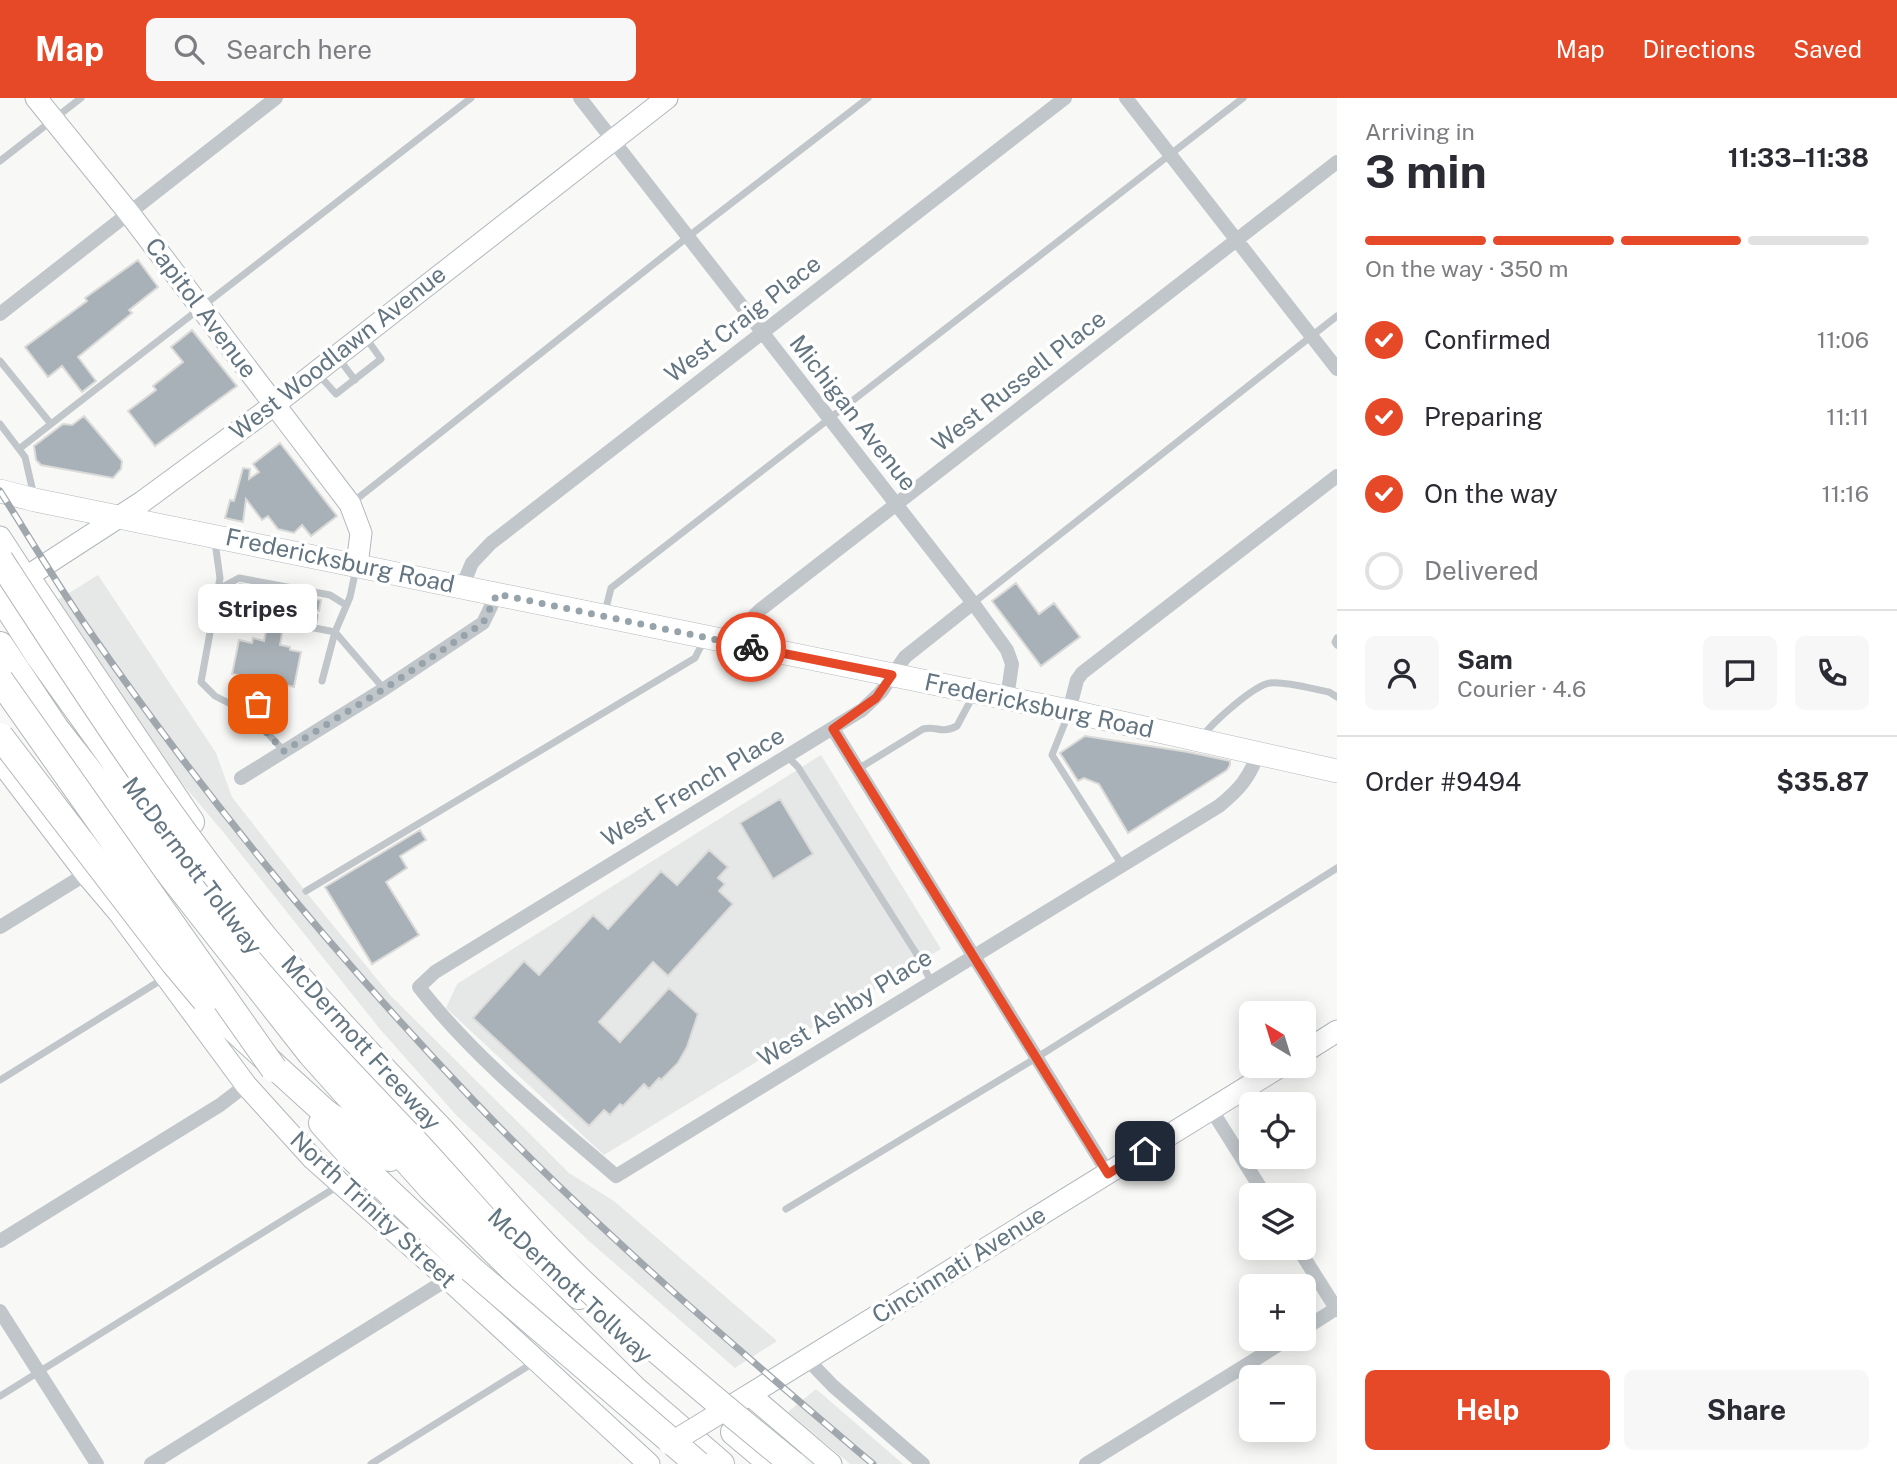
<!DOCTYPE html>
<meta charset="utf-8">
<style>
:root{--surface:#fff;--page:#f7f7f7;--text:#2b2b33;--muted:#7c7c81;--line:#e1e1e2;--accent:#e64927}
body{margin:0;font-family:"Public Sans",sans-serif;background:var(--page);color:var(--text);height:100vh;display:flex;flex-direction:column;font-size:26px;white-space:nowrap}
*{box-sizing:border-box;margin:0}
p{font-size:23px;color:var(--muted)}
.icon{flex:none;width:38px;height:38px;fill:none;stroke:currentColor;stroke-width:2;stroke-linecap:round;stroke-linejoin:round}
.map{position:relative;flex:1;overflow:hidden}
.sheet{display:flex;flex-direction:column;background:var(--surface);width:560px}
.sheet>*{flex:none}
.needle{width:46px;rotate:322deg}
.controls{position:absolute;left:1239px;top:903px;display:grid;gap:14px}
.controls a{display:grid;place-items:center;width:77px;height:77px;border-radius:10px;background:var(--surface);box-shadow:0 4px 18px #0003;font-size:35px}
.pin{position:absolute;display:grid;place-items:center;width:60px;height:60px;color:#fff;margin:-30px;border-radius:14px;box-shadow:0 4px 10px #0006}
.courier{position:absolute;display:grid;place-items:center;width:70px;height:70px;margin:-35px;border:5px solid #e64927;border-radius:50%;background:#fff;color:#222;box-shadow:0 2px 9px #0007}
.bubble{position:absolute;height:49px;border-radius:10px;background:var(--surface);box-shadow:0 4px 18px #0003;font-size:23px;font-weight:700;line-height:49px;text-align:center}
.overview em{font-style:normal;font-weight:700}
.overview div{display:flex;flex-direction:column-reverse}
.overview{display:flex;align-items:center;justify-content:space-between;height:119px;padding:0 28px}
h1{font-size:46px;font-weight:700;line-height:52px}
.bar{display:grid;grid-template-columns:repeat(4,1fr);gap:10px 7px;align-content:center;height:84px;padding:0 28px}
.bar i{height:9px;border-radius:5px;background:var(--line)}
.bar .on{background:var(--accent)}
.bar p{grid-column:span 4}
.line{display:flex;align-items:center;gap:18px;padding:0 28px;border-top:2px solid var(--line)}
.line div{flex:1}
.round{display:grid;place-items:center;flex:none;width:74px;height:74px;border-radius:10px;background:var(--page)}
ol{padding:0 28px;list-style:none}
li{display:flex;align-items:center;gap:21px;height:77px}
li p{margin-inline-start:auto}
li .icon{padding:7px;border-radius:50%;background:var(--accent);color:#fff;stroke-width:4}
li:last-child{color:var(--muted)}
li i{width:38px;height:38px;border:4px solid var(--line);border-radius:50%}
.button{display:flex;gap:14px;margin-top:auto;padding:14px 28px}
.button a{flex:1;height:80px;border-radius:10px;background:var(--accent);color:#fff;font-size:28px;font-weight:700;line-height:80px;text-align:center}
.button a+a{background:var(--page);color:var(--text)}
header{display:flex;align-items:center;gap:42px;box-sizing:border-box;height:98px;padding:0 35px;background:var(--accent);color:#fff}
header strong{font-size:33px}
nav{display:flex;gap:38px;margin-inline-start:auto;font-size:24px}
.search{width:490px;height:63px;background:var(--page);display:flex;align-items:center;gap:18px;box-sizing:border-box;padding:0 24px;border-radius:10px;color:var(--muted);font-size:26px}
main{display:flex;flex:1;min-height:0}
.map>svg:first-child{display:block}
.built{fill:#e6e7e7}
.building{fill:#a8b1b7;stroke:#dadad8;stroke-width:2}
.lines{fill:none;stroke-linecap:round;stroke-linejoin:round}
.secondary-casing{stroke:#b1b8bd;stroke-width:23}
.primary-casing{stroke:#b3b8bc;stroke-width:24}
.highway-casing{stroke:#b2b7bb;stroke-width:28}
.lane{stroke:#c1c6ca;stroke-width:7}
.street{stroke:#c1c6ca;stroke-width:14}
.secondary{stroke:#fff;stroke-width:21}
.primary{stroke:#fff;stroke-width:23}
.highway{stroke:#fff;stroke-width:26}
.rail-casing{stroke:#a0a8ae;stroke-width:7}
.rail{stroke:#fff;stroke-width:4.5;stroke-dasharray:13;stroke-linecap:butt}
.secondary-bridge-casing{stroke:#b1b8bd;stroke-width:23;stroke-linecap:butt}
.highway-bridge-casing{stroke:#b2b7bb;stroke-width:28;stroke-linecap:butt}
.secondary-bridge{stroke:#fff;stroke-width:21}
.highway-bridge{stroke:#fff;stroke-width:26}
.done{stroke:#97a3aa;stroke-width:7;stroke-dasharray:0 12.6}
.route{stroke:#e64927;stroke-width:9}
.labels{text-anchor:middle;stroke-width:7;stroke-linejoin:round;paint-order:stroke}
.street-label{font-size:24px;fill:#637581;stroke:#fff}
</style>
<header>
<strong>Map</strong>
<div class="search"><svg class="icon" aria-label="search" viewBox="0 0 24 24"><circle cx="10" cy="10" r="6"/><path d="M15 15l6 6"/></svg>Search here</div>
<nav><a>Map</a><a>Directions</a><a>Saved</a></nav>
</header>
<main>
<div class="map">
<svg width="1337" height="1366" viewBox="0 0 1337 1366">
<rect width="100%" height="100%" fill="#f8f8f6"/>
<path class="built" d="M98,477L216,655L232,699L310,799L390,897L569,1075L614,1103L777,1243L735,1270L589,1143L457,1018L379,930L224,735L174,676L56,503Z
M821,657L941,851L604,1057L446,910L457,886Z
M816,1291L903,1366H850L788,1314Z"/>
<path class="building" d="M138,162L158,189L129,212L132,215L78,259L96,283L82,294L62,268L48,279L25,249L87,203L85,200Z
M192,232L237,288L155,348L128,313L156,292L153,288L183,264L171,249Z
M84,318L122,363L121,371L113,380L41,367L36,362L34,348L63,326L72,327Z
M280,345L337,418L311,438L302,427L294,435L278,431L268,418L262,422L246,401L243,424L225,420L230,402L234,403L243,370L250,371L249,381L259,374L253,366Z
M1016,485L1039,516L1054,505L1080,539L1041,568L992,503Z
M240,486L321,502L319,513L314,512L309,517L306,516L304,511L299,509L294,514L286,512L285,518L278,522L279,527L283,530L280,547L290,549V552L301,554L294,589L232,576L239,542L252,545L253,540L264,543L267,527L272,526L274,522L270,515L271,509L262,507L260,501L254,500L250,505L244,497L238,499Z
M1085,638L1188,654L1230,663V667L1227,672L1128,735L1099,686L1084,680L1078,683L1060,655Z
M780,701L813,756L773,781L740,725Z
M420,732L426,742L400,758L407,770L386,784L419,837L372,866L325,789Z
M709,752L728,769L718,780L725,786L719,793L733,806L668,878L653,864L599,924L620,944L669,890L698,916L687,949L678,965L661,982L659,980L649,991L644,986L623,1008L620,1006L610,1017L604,1012L589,1028L473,920L524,863L539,877L593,817L608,831L661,773L677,787Z"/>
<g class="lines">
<defs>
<path id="secondary" d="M36,0L129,115L350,406L361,435L357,467
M0,439L24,476
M14,487L142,404L274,307L667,0
M0,663L86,776L119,815L246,987L313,1061L448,1181L649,1366
M1304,954L1337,933
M750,1297L831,1366
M728,1310L1281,968"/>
<path id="primary" d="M0,393L35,402L1069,613L1337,673"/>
<path id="highway" d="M29,483L191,724
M0,497L39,558L214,802L292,897L402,1023L461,1085L579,1198
M0,547L56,631L311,956L431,1090L633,1290L721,1366
M189,886L223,921L326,1015L390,1060
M322,1025L355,1062L471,1171
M734,1334L772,1366"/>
</defs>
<use href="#secondary" class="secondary-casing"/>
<use href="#primary" class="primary-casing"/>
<use href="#highway" class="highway-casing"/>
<path class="lane" d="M0,63L81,0
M339,261L355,282
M0,263L51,326L19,351
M319,277L336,296L381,261L366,240
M0,326L25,359L34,398
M51,326L471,0
M353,404L689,138L868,0
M215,444L220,480L201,584L215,598L250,616L284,653
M356,471L350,499L335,534L384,591
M217,492L239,480L330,497L346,507
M973,505L1337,218
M215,510L268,521
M605,514L611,490L1243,0
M239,515L242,503
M253,518L256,506
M284,524L335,534L322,583
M298,527L300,515
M313,530L315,518
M1337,540L1335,544L1337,547
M250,616L258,606L281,612
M1068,617L1052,657L1122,767
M1202,639C1212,625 1254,587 1270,585C1285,583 1313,591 1329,594L1337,599
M787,658L798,669L916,855L931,883
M858,671L923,631C938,627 939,637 957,628L973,598
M306,793L695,560L703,544
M0,982L166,879
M786,1111L1036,960L1337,770
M0,1298L338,1088
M371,1366L533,1265"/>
<path class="street" d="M580,0L973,505L1007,552L1012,566L1007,600
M1126,0L1337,271
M0,216L276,0
M462,489L472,465L491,445L1065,0
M973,505L905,559L881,594L862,612L435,874L419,889C473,959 549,1020 616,1078L1219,708C1240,691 1249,680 1259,654
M745,548L754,518L760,512L1337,64
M1069,613L1077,582L1082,575L1337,378
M833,631L1108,1075
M241,680L384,591L483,525L497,496
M0,829L86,776
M1211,1011L1265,1097
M0,1143L220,1007L246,987
M1298,1150L1337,1212
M0,1213L97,1366
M1304,1231L1337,1210
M807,1261L833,1288L923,1366
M151,1366L448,1181
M1086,1366L1288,1241"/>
<use href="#secondary" class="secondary"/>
<use href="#primary" class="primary"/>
<use href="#highway" class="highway"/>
<defs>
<path id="rail" d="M0,393C31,442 60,491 93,538C207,702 335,857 473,1002C597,1132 736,1250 873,1366"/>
</defs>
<use href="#rail" class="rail-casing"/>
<use href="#rail" class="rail"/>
<defs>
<path id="secondary-bridge" d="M669,1346L728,1310"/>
<path id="highway-bridge" d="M0,462C84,591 168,721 265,840C319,905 378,966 437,1028C488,1083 535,1141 590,1192C655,1253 724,1310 793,1366
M0,582L274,971
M0,638L174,865L205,902
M471,1171L698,1366"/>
</defs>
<use href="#secondary-bridge" class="secondary-bridge-casing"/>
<use href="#highway-bridge" class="highway-bridge-casing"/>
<use href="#secondary-bridge" class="secondary-bridge"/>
<use href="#highway-bridge" class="highway-bridge"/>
</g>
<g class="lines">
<path class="done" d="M258,606L250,617L284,653L384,591L483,525L497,496L751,549"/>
<path class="route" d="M751,549L892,577L876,600L833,631L1108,1076L1145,1053"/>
</g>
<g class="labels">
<g class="street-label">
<text transform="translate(201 210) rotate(53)" y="8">Capitol Avenue</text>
<text transform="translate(743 221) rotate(-38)" y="8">West Craig Place</text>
<text transform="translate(338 255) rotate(-38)" y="8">West Woodlawn Avenue</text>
<text transform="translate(1019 283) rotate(-38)" y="8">West Russell Place</text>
<text transform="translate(853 315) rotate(52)" y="8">Michigan Avenue</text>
<text transform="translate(340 463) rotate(12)" y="8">Fredericksburg Road</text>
<text transform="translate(1039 608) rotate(12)" y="8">Fredericksburg Road</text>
<text transform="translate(693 689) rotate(-31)" y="8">West French Place</text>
<text transform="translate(192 768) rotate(53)" y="8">McDermott Tollway</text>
<text transform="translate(845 910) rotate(-32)" y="8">West Ashby Place</text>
<text transform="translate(361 945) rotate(48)" y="8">McDermott Freeway</text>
<text transform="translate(373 1112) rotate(43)" y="8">North Trinity Street</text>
<text transform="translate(959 1167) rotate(-32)" y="8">Cincinnati Avenue</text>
<text transform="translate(570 1188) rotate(43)" y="8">McDermott Tollway</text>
</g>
</g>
</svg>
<div class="controls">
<a><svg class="needle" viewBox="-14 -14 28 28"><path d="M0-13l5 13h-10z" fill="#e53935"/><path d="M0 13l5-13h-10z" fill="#7c7c81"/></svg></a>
<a><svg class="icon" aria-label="locate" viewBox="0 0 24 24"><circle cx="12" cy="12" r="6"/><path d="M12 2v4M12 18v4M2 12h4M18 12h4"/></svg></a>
<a><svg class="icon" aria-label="layers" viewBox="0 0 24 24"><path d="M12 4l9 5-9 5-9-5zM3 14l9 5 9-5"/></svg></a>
<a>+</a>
<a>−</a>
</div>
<div class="pin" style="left:258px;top:606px;background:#ea580c"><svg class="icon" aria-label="bag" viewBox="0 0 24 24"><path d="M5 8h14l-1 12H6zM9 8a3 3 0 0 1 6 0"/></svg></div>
<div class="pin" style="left:1145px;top:1053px;background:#1f2937"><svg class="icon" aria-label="home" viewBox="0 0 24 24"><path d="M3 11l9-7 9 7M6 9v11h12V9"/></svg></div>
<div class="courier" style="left:751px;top:549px"><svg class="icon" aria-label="bike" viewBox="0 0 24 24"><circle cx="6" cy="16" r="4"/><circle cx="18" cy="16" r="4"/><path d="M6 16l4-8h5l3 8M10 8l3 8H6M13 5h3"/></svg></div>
<div class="bubble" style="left:198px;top:486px;width:119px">Stripes</div>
</div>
<section class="sheet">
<div class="overview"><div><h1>3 min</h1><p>Arriving in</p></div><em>11:33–11:38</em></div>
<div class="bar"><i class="on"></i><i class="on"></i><i class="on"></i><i></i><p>On the way · 350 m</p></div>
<ol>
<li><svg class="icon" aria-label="check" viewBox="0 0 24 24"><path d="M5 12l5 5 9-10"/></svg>Confirmed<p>11:06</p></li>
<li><svg class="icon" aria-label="check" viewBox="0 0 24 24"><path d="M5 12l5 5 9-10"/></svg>Preparing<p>11:11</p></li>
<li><svg class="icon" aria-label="check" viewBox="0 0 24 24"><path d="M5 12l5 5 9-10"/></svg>On the way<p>11:16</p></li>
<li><i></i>Delivered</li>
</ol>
<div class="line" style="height:126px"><a class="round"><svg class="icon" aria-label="person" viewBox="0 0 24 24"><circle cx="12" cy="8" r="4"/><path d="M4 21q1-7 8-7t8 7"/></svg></a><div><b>Sam</b><p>Courier · 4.6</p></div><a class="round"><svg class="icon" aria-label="chat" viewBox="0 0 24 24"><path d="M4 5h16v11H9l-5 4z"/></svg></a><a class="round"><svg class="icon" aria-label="phone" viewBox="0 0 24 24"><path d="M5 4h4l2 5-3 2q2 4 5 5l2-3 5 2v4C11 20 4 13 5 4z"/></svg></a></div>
<div class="line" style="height:91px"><div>Order #9494</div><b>$35.87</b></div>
<div class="button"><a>Help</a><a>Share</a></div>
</section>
</main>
